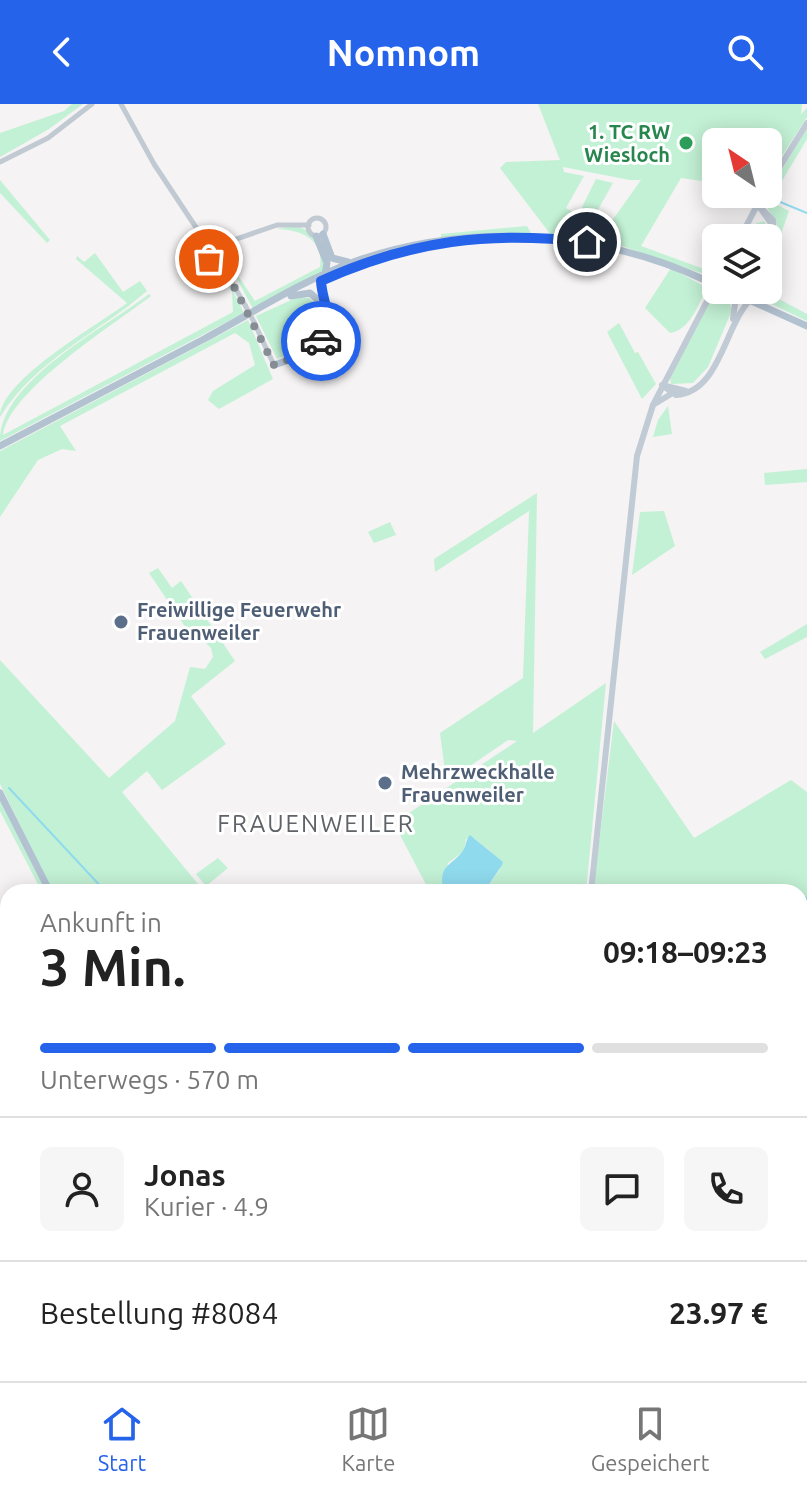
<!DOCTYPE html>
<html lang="de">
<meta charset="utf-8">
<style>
:root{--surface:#fff;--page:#f6f6f6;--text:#222;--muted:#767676;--line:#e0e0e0;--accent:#2563eb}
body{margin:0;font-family:Ubuntu,sans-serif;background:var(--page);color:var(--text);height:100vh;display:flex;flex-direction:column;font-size:30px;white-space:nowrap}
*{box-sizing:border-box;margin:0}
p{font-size:26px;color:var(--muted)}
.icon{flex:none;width:44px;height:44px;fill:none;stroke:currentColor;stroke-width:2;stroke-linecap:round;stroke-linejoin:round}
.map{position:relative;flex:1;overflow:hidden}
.side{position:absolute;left:0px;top:780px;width:808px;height:498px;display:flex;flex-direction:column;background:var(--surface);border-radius:24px 24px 0 0;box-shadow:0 4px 20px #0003}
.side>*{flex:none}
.needle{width:52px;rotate:325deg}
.buttons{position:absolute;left:702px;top:24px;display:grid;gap:16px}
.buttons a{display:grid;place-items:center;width:80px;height:80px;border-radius:12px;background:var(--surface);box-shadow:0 4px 20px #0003;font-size:40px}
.pin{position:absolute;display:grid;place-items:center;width:68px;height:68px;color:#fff;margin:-34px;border:4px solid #fff;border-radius:50%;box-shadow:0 2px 8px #0007}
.courier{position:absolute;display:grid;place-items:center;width:80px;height:80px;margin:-40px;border:6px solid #2563eb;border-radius:50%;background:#fff;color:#222;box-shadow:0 2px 10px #0007}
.summary em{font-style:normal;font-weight:700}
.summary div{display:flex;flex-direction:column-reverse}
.summary{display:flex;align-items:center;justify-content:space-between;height:136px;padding:0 40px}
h1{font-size:52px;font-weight:700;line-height:60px}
.bar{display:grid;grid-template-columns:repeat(4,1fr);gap:12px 8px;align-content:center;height:96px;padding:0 40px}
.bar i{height:10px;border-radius:6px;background:var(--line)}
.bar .current{background:var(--accent)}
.bar p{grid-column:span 4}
.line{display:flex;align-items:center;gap:20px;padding:0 40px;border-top:2px solid var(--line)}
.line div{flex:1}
.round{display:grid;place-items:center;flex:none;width:84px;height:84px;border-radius:12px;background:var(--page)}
header{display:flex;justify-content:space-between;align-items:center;height:104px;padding:0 40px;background:var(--accent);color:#fff;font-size:36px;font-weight:700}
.tabs{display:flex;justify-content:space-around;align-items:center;height:112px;border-top:2px solid var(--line);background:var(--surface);font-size:22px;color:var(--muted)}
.tabs a{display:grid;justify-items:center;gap:4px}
.tabs .current{color:var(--accent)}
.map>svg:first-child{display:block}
.green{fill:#c3f1d5;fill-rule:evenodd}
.water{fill:#90daee}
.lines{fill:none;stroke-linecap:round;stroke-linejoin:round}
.stream{stroke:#90daee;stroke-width:2}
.motorway-casing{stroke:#7690ad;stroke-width:13}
.tertiary{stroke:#c1cad2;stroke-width:5}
.secondary{stroke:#c1cbd6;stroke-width:6}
.primary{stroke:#b3c2d1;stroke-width:7}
.motorway{stroke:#8ba5c1;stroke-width:9}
.tertiary-bridge{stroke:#c1cad2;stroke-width:5}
.primary-bridge{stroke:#b3c2d1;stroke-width:7}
.done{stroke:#868d94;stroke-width:8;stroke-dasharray:0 14.4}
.route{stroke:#2563eb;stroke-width:10}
.leisure-dot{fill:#2e9e5b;stroke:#fff;stroke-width:3}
.service-dot{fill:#5c6f8a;stroke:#fff;stroke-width:3}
.labels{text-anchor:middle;stroke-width:6;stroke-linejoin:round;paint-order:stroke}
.leisure-label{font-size:20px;font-weight:bold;fill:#27864d;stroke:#fff;text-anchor:end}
.service-label{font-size:20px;font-weight:bold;fill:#4e5e75;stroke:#fff;text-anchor:start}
.quarter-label{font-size:24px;letter-spacing:2px;fill:#5f6368;stroke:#fff}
</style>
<header><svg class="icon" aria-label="back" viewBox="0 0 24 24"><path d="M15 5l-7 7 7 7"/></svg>Nomnom<svg class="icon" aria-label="search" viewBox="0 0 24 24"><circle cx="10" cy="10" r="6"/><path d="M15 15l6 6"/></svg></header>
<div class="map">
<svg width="807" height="1277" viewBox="0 0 807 1277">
<rect width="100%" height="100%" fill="#f5f3f3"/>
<path class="green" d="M72,0H83L49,25L0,53V29L64,7Z
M538,0H802L801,10L807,4V13L768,74V38H716V79L681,74L641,142L712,168L716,162V174L616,140L551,131L500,64L506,58L560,56ZM563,63L630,76H641L609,121L595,111L613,79L596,75L578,111L566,104L584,72L564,68Z
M807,24V35L770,97L789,107L768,167C768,152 780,139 778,124C776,113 766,106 764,96Z
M0,76L50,136L47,139L0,89Z
M764,117L770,127L768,141V134H744L752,121Z
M294,122C314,124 327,148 323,168L253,205L226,154L255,197L320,163C324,134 300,126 277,125Z
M527,122L531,129L476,130L441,135V130Z
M95,149L123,188L140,177L147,187C97,230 36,255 0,313C0,276 98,221 127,199L76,155L77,152L84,158Z
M213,161L223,167L244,209L0,337C0,276 106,224 149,190L151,192C116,219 8,287 3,331L233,208L232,188Z
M671,164L707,184C698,201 690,226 670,229L645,204Z
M753,186H762L807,210V217L759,194Z
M715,187L728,195L732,206L708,263L693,279L671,280L670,273Z
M298,193L309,194C346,225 304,245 277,255L256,212Z
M248,216L273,275L219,305L208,296L213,287L255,261L249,239L235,229L60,322L76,347L62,345L38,356L0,413V347Z
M619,219L635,249L638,248L656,280L642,295L607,228Z
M668,302L672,330L653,333L658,316Z
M807,365V378L765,381L764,369Z
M537,389L533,629L606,579L586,788H484L500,765L491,748L474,734L466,735L464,747L448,759L443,788H430L400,731L410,722L403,713L517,637L508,636L451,675L445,667L440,629L523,574L529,407L435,468L434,455Z
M664,407L675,442L632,471L640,408Z
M390,418L396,431L374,439L368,428Z
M158,464L172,484L181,477L235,557L191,592L226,640L162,686L147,667L122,688L203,786L53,788L0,680V556L109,674L175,617L190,563L205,565L213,553L211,544L202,535L194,536L149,469Z
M807,520V533L765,555L760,548Z
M614,617L694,734L791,676L807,688V905L800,914V788H593Z
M0,694L47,788H42L0,707Z
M218,754L228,764L206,782L196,770Z
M8,857V1270H217L220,1277H0V865Z
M807,975V1025L800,1029V985Z
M355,1270H404L399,1277H360Z
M517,1270H574L576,1277H510Z"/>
<path class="water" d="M470,731L503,758L502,761L484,788H443C439,760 449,764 462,748C466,744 465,737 470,731Z
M800,792L807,793V856L800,865Z"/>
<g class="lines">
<path class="stream" d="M773,95L807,109
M9,684L106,788
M800,898L807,890
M0,1096L8,1105
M161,1270L170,1277
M342,1270L348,1277
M794,1270L795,1277
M528,1272L530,1277"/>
<defs>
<path id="motorway" d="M800,928L807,919
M800,941L807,933
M487,1277L495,1270
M501,1277L508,1270"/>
</defs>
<use href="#motorway" class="motorway-casing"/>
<path class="tertiary" d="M121,0L154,60L207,140
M0,58L48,34L92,0
M308 123a9 9 0 1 1 18 0a9 9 0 1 1-18 0Z
M203 147a9 9 0 1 1 18 0a9 9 0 1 1-18 0Z
M219,141L277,121H309
M218,154L245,201
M254,218L274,261"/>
<path class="secondary" d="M768,82L807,19
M758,101L773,116L774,132L768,148
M758,101L773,122
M740,134L763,90
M726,186L735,200L733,215
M751,186L759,199
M662,281L676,291C720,288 724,223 750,196
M662,281L686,287
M653,301L671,290
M591,788L637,352L653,301L716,180
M581,1270L583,1277"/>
<path class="primary" d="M323,130L332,154L348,158
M316,132L327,159L325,171
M727,186L807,222
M291,192L310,189L324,201
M274,261C300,253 332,241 328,208C327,197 321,188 321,177
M0,342C68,306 136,271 204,235C254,208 303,176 356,157C469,118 597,126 705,176
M0,689L50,788
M351,1270L357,1277"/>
<use href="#motorway" class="motorway"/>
<path class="tertiary-bridge" d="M245,201L254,218"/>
<path class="primary-bridge" d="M705,176L716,181"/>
</g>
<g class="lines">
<path class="done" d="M209,155L218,154L224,163L274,261L310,247L321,237"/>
<path class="route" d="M321,237C336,217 322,199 321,177C412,136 489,127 587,138"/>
</g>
<circle class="leisure-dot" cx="686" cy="39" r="8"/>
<g class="service-dot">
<circle cx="121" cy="518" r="8"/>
<circle cx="385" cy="679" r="8"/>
</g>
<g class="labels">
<g class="leisure-label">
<text x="670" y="35">1. TC RW<tspan x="670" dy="23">Wiesloch</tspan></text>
</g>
<g class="service-label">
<text x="137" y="513">Freiwillige Feuerwehr<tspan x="137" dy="23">Frauenweiler</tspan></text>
<text x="401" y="675">Mehrzweckhalle<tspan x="401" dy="23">Frauenweiler</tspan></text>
</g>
<g class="quarter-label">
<text x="316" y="728">FRAUENWEILER</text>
</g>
</g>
</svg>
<div class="buttons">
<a><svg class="needle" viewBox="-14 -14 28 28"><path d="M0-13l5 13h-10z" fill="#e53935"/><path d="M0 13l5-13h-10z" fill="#767676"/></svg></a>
<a><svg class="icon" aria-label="layers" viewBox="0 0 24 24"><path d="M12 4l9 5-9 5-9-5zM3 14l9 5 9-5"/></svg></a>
</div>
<div class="pin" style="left:209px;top:155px;background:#ea580c"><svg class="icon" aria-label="bag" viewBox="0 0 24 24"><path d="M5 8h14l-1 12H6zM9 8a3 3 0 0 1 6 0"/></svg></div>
<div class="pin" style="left:587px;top:138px;background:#1f2937"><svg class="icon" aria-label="home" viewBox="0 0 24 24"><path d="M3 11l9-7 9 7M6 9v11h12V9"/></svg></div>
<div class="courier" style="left:321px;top:237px"><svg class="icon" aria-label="car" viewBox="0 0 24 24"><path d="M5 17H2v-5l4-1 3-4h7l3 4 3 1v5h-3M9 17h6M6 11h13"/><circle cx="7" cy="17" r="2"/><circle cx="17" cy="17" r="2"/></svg></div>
<section class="side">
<div class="summary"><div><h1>3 Min.</h1><p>Ankunft in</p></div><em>09:18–09:23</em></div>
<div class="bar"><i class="current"></i><i class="current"></i><i class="current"></i><i></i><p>Unterwegs · 570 m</p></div>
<div class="line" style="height:144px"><a class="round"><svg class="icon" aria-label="person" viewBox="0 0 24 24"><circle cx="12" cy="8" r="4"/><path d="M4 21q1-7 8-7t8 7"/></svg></a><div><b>Jonas</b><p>Kurier · 4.9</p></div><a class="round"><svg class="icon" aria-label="chat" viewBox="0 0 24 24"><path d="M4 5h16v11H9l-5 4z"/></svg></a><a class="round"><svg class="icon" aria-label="phone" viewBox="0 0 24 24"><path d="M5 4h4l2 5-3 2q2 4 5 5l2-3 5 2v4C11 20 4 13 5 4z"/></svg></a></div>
<div class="line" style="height:104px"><div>Bestellung #8084</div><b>23.97 €</b></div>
</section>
</div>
<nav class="tabs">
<a class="current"><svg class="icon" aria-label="home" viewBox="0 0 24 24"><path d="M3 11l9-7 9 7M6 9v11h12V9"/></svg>Start</a>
<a><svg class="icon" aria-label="map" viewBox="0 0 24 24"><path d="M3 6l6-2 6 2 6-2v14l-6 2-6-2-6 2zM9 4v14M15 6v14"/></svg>Karte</a>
<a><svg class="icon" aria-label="saved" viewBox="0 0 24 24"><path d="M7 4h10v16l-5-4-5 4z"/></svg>Gespeichert</a>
</nav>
